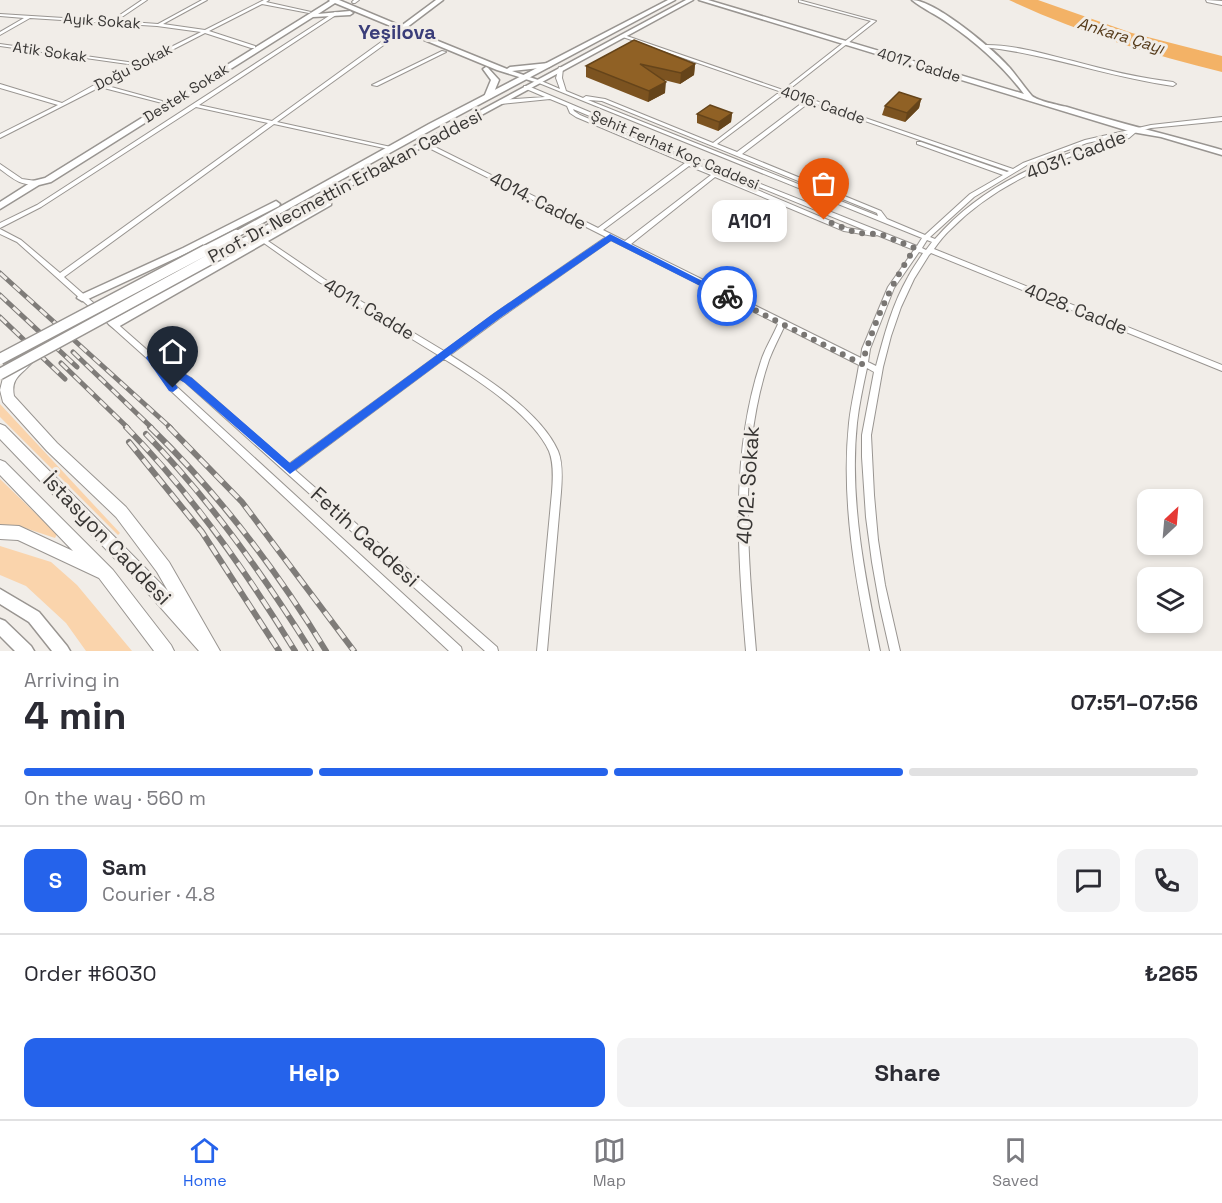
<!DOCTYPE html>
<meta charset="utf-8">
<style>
:root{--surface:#fff;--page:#f2f2f3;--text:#2b2b33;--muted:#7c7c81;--line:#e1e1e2;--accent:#2563eb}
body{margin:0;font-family:"Space Grotesk",sans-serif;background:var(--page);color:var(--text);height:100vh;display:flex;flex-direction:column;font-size:22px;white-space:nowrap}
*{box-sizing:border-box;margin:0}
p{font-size:20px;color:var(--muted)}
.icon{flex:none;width:33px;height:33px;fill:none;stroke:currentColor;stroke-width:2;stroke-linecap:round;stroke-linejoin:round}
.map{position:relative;height:651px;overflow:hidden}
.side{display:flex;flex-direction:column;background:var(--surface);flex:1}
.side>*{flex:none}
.needle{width:39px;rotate:26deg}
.controls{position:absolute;left:1137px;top:489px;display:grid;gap:12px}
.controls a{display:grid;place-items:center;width:66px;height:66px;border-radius:12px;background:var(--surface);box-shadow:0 3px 9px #0003;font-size:30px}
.pin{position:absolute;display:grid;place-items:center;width:51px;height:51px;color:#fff;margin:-62px -26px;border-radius:50% 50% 50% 0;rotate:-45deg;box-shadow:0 0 6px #0007}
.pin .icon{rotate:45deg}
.courier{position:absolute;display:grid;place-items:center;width:60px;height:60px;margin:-30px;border:4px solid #2563eb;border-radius:50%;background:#fff;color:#222;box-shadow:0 2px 8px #0007}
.bubble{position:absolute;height:42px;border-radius:12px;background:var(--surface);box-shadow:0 3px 9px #0003;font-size:20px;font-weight:800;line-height:42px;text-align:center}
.overview em{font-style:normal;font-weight:800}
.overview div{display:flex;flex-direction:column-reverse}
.overview{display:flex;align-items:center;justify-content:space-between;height:102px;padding:0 24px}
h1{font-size:39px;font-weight:800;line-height:45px}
.bar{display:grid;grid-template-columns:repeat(4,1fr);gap:9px 6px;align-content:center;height:72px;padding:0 24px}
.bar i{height:8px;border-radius:4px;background:var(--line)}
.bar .active{background:var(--accent)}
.bar p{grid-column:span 4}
.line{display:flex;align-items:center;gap:15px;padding:0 24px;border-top:2px solid var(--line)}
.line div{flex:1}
.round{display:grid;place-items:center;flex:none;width:63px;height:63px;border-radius:12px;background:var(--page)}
.button{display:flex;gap:12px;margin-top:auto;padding:12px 24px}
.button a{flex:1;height:69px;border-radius:12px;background:var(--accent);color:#fff;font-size:24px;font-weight:800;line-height:69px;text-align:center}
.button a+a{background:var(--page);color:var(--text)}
.tabs{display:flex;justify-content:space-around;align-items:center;height:84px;border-top:2px solid var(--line);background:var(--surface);font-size:16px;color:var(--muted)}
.tabs a{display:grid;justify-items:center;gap:3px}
.tabs .active{color:var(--accent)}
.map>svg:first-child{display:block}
.green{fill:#fad4ac}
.water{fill:#f3b266}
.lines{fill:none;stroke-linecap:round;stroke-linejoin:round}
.minor-casing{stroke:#999591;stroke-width:2}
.tertiary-casing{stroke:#999591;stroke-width:3}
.secondary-casing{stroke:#999591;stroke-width:3}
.primary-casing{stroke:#999591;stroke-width:2}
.trunk-casing{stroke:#999591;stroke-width:2}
.minor{fill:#fff;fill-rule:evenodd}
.tertiary{fill:#fff;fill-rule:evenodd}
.secondary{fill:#fff;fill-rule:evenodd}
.primary{fill:#fff;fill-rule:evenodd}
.trunk{fill:#fff;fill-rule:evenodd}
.rail-far1-casing{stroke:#7f7c79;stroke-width:5}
.rail-casing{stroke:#7f7c79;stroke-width:6}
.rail-far1{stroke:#f1ede8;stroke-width:3;stroke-dasharray:9;stroke-linecap:butt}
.rail{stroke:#f1ede8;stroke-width:4;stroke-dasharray:11;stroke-linecap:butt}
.secondary-bridge-far1-casing{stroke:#999591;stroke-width:10;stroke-linecap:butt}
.secondary-bridge-casing{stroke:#999591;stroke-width:13;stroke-linecap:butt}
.secondary-bridge-far1{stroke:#fff;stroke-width:8}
.secondary-bridge{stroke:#fff;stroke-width:10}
.wall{fill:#7c5320}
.shaded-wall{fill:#65441a}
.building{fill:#906125;stroke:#65441a;stroke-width:1.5}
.route{fill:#2563eb}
.done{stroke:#797673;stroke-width:6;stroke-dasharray:0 10.8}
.labels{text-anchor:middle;stroke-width:6;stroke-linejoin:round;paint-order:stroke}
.far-street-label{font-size:15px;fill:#383634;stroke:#f1ede8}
.far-water-label{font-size:16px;font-style:italic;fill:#543918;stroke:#f1ede8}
.street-label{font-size:18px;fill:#383634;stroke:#f1ede8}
.far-district-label{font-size:20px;font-weight:bold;fill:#3a3d79;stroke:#f1ede8}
.near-street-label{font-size:21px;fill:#383634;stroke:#f1ede8}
</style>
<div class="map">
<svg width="1222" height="651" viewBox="0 0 1222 651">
<rect width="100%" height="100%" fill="#f1ede8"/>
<path class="green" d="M0,404L120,533L118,535L0,417Z
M0,479L57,534L55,538L25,528L0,526Z
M0,546L51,562L77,585L132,651H86L66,623L26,586L0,575Z"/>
<path class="water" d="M1009,0H1038L1132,33L1222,56V72C1149,54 1077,32 1009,0Z"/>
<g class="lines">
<defs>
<path id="minor" d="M142,0H147L116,21L158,24L202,0H207L163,24L205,30L264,0H269L266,2L311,12L309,13L262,4L209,31L255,46V48H251L205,33L104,85L162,101V103L100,87L0,138V134L58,105L0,88V84L62,103L96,84L135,65L0,46V44L135,63L137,64L201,32L157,26L30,18L0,35V32L24,18L0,16V14L111,21Z
M354,0H359L355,3H353L352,2Z
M799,0L876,21L787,91L1013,169L1023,163L1085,140L1151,125L1222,117V121L1151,128L1136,132L1129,138C1065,156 999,180 951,229C944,235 939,242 934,249L1222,365V371L931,253L929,255L914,279L901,307L891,336L883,367L871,435L874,495L878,540L885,585L900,651H890L880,607L872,562L866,517L862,457V435L874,372L867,368C863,386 859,405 857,423C849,499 865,577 880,651H870C855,577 841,499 849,423C851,404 856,384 859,365L784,327C779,338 773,349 769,360C738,452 748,556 756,651H746C738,555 730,454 761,361C765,348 773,336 778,324L611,240L500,318L450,355C485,377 541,412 558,451C563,463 562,479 561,492L547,651H537L552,492C553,479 554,463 549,451C532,415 478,380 444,359L295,470L497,647L498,651H485L185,382L164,369L176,386L461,647L462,651H449L170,390L150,361L17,242L0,234V229L21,240L60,273L268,123L196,107L41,207L0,228V223L37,205L335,12L339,13L199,105L272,121L395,32H399V34L277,122L391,147L394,149L393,150L274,124L64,277L154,356L191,378L289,464L438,355L319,282L261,241L260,240L261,239H265L324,279L444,351L494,314L606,237L423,145V143H427L598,228L685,163L576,117L570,113L567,106L550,99L501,104L498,102L501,100L545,97L524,88V86H528L753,181L917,246L922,238L534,81L539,80L560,89L556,78L559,67L563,68L562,78L566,91L583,98L586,96L605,99L713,143L777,94H781V96L717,144L737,152L802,103H806V105L742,154L881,211L887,219L925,235L970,194L1003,175L917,144V142H921L1007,172L1009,171L620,36L624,35L783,90L871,21L799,2ZM588,100L602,101L877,213L878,216ZM573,109L749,183L867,231L847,228L580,115L574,111ZM1128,134L1125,136C1054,155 984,182 935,239L930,237L974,197L1027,165L1087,143ZM689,166L711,175L625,241L603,230ZM715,177L844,231L874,236L877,235L914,250L888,287L862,349L861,358L631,244ZM927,240L932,242L926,250L922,248ZM919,252L923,253C918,261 912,269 908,277C892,305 884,336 876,366L868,362L870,349L894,288Z
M982,45C1013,44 1044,54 1073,61C1106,70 1139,78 1173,82L1176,84L1173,86C1109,77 1048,54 984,47H982Z
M442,51L446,52L377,86L372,85Z
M0,164L22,179L36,181L39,183C23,188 12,178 0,169Z"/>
<path id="tertiary" d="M329,0H339L401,26L436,0H443L406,28L507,69L510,67L549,63L552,65L549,67L512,71L541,81L535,82L497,70L335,3L318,14L350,11L353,13L350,15L313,17L51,182L39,185L0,209V202L33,181L45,178L330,1Z
M699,0H708L1024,94C1003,66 977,43 948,23C937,15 923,9 912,0C935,0 993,49 1009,67C1017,76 1024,87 1032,96C1038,101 1058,105 1067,107C1118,123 1170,135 1222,150V155L1161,137L1132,132Z
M486,67L488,68L499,80L492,97L488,99L484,97L491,80L483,69Z
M0,589L39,612L67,646L70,651H52L29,622L0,604Z
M0,619L5,621L31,646L34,651H15L0,636Z"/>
<path id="secondary" d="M668,0H675L435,128L239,236H233L231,234L429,124Z
M686,0H693L244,244L241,245L236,242Z
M328,200L331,201V205L118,327L114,328L109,324L110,321Z
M276,201L280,204L279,206L189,252L86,300L82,301L77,298L78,296L183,248Z"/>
<path id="primary" d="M28,355L32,357L34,360C24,374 10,376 14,396L57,443L126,507L169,562L220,651H199L146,591L0,439V424L5,426L168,591L157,572L116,517L47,451L3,402L0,390L3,378L24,357Z
M0,460L5,462L113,570L171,645L174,651H154L99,578L18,540L0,539V525L19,526L73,551L0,475Z"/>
<path id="trunk" d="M1206,0L1222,1V5L1207,2Z"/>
</defs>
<use href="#minor" class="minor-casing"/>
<use href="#tertiary" class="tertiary-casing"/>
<use href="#secondary" class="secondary-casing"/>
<use href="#primary" class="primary-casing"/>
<use href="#trunk" class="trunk-casing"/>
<use href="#minor" class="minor"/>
<use href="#tertiary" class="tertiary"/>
<use href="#secondary" class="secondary"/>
<use href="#primary" class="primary"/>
<use href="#trunk" class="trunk"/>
<defs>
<path id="rail-far1" d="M0,273L171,428
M0,295L77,367
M0,317L65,379
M73,352L152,428
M61,363L128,428"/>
<path id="rail" d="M126,427C192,494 246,571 295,651
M150,427C219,494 276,569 326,651
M169,427L242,502L354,651
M146,434C210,500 262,573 311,651
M129,442L202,532L279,651"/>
</defs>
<use href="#rail-far1" class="rail-far1-casing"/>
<use href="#rail" class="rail-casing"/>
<use href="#rail-far1" class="rail-far1"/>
<use href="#rail" class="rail"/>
<defs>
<path id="secondary-bridge-far1" d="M203,251L236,234
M224,251L241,242"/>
<path id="secondary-bridge" d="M0,359L206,250
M0,374L227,250"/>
</defs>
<use href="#secondary-bridge-far1" class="secondary-bridge-far1-casing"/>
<use href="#secondary-bridge" class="secondary-bridge-casing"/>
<use href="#secondary-bridge-far1" class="secondary-bridge-far1"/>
<use href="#secondary-bridge" class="secondary-bridge"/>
</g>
<path class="wall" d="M634,40L695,64L694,75L680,84L664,80L665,93L648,102L586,77V66Z
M921,99L919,108L905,122L882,115L885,106Z
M732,113L731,122L718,131L697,123V114Z"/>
<path class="shaded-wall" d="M695,64L694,75L680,84L681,73Z
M666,82L665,93L648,102L649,91Z
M921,99L919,108L905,122L907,113Z
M732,113L731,122L718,131L719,122Z"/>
<path class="building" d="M634,40L695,64L681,73L640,64L666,82L649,91L586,66Z
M899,92L921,99L907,113L885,106Z
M710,105L732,113L719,122L697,114Z"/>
<path class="route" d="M610,234L732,296L724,298L611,241L500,318L290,474L185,383L168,373L178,388L173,392L169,391L146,358L147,356H155L192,378L290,463L494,313Z"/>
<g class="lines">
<path class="done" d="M727,296L862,364C874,322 891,284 915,248L880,234L857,233L824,220"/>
</g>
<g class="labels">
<g class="far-street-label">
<text transform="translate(102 21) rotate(4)" y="5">Ayık Sokak</text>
<text transform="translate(50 52) rotate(8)" y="5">Atik Sokak</text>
<text transform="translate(919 65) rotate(17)" y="5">4017. Cadde</text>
<text transform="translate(133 67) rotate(-27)" y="5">Doğu Sokak</text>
<text transform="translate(186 93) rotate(-32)" y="5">Destek Sokak</text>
<text transform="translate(823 105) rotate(19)" y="5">4016. Cadde</text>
<text transform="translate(675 150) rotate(23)" y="5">Şehit Ferhat Koç Caddesi</text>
</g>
<g class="far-water-label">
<text transform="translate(1121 35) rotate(17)" y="6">Ankara Çayı</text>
</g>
<g class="street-label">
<text transform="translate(1076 155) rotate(-21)" y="6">4031. Cadde</text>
<text transform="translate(345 186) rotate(-28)" y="6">Prof. Dr. Necmettin Erbakan Caddesi</text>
<text transform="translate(538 201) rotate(27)" y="6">4014. Cadde</text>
<text transform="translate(369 309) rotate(31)" y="6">4011. Cadde</text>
<text transform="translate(1076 309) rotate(22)" y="6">4028. Cadde</text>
</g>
<g class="far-district-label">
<text x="397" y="39">Yeşilova</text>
</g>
<g class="near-street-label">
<text transform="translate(748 485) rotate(-86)" y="7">4012. Sokak</text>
<text transform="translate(365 537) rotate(42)" y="7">Fetih Caddesi</text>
<text transform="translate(107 539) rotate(46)" y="7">İstasyon Caddesi</text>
</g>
</g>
</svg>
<div class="controls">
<a><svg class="needle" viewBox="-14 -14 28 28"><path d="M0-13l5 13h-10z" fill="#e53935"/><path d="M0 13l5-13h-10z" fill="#7c7c81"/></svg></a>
<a><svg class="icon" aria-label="layers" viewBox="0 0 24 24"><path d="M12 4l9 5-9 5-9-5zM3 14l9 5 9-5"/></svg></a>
</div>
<div class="pin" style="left:824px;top:220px;background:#ea580c"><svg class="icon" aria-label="bag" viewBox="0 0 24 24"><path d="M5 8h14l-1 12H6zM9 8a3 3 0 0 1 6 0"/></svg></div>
<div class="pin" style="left:173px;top:388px;background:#1f2937"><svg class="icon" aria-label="home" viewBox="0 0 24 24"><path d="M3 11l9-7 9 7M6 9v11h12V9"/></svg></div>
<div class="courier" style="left:727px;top:296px"><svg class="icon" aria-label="bike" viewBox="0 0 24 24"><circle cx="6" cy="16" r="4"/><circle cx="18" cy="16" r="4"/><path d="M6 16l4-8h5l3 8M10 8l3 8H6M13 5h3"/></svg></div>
<div class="bubble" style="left:712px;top:200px;width:75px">A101</div>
</div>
<section class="side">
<div class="overview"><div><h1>4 min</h1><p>Arriving in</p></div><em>07:51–07:56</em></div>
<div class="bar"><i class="active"></i><i class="active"></i><i class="active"></i><i></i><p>On the way · 560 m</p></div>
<div class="line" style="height:108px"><b class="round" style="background:var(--accent);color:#fff">S</b><div><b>Sam</b><p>Courier · 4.8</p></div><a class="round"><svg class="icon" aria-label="chat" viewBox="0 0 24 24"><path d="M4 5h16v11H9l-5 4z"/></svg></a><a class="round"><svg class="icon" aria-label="phone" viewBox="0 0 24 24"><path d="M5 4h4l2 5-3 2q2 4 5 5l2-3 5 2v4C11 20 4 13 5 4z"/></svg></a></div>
<div class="line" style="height:78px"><div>Order #6030</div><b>₺265</b></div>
<div class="button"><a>Help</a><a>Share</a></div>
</section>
<nav class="tabs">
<a class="active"><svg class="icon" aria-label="home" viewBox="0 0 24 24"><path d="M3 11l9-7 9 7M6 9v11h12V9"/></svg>Home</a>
<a><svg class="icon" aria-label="map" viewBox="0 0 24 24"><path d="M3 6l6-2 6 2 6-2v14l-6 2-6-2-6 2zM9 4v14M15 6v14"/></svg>Map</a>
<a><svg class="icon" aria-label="saved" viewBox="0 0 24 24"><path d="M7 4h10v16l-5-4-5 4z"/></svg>Saved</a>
</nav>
